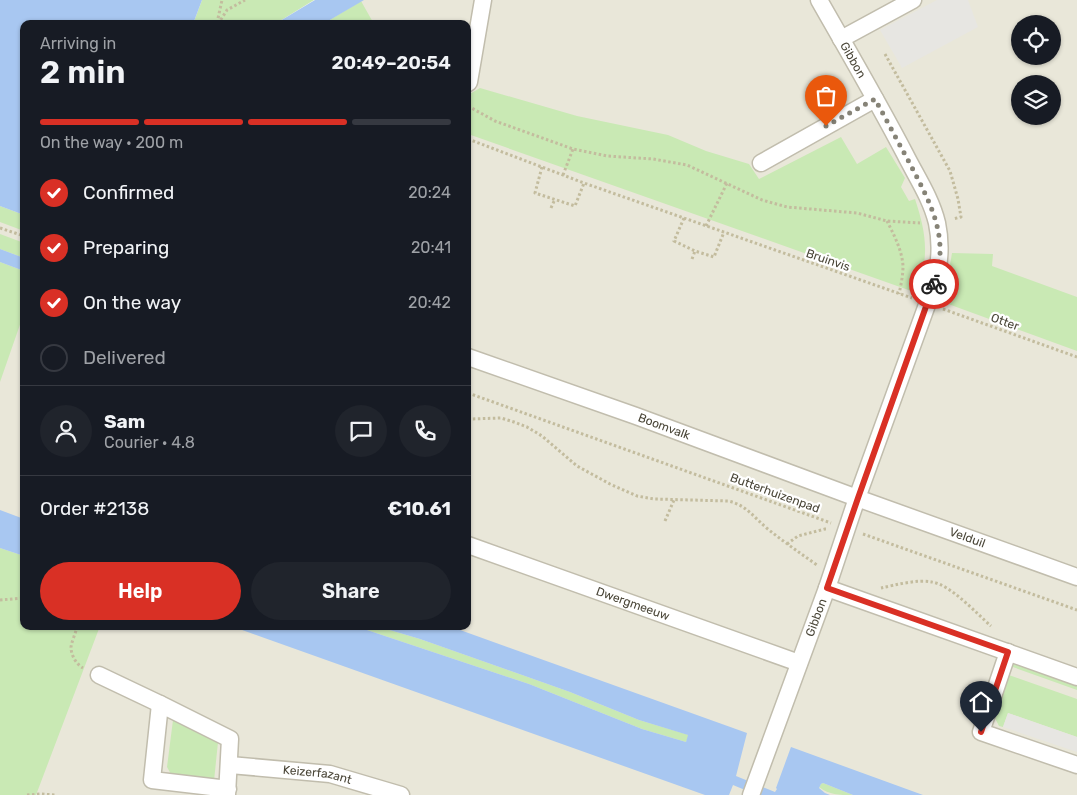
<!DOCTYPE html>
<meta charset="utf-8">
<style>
:root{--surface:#171b24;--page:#20242c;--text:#f1f3f6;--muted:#9ea1a6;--line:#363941;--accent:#d93025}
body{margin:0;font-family:Rubik,sans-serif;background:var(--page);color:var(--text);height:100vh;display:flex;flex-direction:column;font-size:19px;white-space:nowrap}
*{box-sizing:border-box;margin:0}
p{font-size:16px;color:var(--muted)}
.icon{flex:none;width:28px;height:28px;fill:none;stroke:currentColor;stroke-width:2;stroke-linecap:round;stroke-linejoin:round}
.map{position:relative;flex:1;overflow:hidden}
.side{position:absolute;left:20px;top:20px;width:451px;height:610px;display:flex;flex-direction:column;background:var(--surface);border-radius:10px;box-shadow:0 1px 4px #0004}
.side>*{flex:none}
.fabs{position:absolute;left:1011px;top:15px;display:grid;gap:10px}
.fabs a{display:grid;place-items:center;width:50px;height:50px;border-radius:50%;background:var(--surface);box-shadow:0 1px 4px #0004;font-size:25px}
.pin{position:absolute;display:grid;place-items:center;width:42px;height:42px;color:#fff;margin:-51px -21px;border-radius:50% 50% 50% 0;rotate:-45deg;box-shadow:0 0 5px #0007}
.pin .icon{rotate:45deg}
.courier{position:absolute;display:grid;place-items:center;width:50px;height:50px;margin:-25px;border:4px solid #d93025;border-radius:50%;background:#fff;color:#222;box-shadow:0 1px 6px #0007}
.head em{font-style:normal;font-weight:600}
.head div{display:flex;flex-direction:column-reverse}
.head{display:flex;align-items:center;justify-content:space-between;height:85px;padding:0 20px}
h1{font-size:32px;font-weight:600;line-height:38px}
.bar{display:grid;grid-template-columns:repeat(4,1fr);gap:8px 5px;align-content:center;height:60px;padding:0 20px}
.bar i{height:6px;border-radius:4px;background:var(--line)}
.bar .on{background:var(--accent)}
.bar p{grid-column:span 4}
.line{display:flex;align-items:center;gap:12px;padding:0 20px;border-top:1px solid var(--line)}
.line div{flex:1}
.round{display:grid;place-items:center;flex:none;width:52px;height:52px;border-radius:26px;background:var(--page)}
ol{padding:0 20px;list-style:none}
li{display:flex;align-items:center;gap:15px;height:55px}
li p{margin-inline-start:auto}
li .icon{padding:5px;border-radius:50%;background:var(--accent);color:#fff;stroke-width:4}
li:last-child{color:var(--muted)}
li i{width:28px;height:28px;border:2px solid var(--line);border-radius:50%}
.cta{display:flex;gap:10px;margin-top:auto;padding:10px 20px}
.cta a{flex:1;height:58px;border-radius:30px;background:var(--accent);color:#fff;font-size:20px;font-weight:600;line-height:58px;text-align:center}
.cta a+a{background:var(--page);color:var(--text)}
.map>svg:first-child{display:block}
.residential{fill:#e9e7d9;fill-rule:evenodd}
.green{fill:#c9e9b4}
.parking{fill:#e7e6e2}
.water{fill:#a8c7f1}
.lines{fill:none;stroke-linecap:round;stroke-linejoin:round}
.street-casing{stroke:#c1bdad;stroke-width:19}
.path{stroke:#c3bc9e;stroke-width:3;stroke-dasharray:2.5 2.5;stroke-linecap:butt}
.street{stroke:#fff;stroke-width:16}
.done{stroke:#868377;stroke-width:5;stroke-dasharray:0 9}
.route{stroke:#d93025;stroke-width:6}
.labels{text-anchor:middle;stroke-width:4.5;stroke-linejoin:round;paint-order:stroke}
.street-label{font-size:12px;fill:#4a4638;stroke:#fff}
</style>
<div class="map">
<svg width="1077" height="795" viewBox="0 0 1077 795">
<rect width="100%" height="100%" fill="#f5f4eb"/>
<path class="residential" d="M332,0H1077V795H0V206L24,215V626H468V24H289ZM1020,24H1052V56H1020ZM1020,84H1052V116H1020Z"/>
<path class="green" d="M202,0H314L275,24H193Z
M361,1L374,24H323Z
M480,88L577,116L668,135L706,151L749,164L759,179L841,137L857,164L886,147L905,178L901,187L909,201L915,199C927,236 929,255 917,293L468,134V95Z
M0,206L24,215V231L0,222Z
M0,234L24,243V258L0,249Z
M952,253L993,254L992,266L1077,297V351L940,301L950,265Z
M0,262L24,271V313L0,382Z
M0,548L24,556V626H100L36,795H0Z
M355,626H376L420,639L570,692L639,720L689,735L686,742L642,729L529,684Z
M1017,663L1077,684V690L1010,666Z
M1006,674L1077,699V737L1008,713L1003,727L999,726L993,714Z
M173,720L218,742L214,781L172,776L167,767Z
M823,783L853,795C838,795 830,795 819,787L821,784Z"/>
<path class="parking" d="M937,0H968L978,27L902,68L880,30Z
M1008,713L1077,737V752L1003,727Z"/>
<path class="water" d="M0,0H202L193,24H24V215L0,206Z
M315,0H364L323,24H275Z
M0,249L24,258V271L0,262Z
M0,510L24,519V556L0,548Z
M231,626H355L529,684L642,729L686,742L688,735L639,720L570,692L420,639L376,626H449L747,733L736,776L775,792L777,789L776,788L791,747L923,795H853L823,783L821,784L819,788L825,793L830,795H757L733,785L729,795H705Z"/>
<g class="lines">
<defs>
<g id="street">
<path d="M841,39L913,0"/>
<path d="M468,83L469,82L483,0"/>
<path d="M761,163L875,99"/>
<path id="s1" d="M468,357L636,416L857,498L1077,577"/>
<path id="s2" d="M468,545L799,663"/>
<path d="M827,588L1077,677"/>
<path d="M1008,652L981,732L1077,765"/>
<path d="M99,675L160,704"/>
<path id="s3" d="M230,765L330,774L401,795"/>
<path d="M227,795L230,739L160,704L152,780L228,789"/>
<path id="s4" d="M751,795L827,588L857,498L932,291C940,268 942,247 937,223C931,198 916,176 905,154C878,102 848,51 819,0"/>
</g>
</defs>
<use href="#street" class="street-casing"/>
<path class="path" d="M217,23L222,0
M218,24L227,10L245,0
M885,54L950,171L958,199L961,217L953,219
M468,106L495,121L573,149L607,156L653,159L687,165L762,200L787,207L857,213L887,221L920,223
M468,139L584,183L912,298
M542,167L535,193L575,206L584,183
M563,175L573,149
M551,208L555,199
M684,218L674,241L695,251L714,257L724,232
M887,221C894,235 902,250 903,266C903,275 901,285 899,294
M706,226L727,183
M0,228L24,236
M692,259L695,251
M943,309L1077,357
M468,393L831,523
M468,418L471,419L501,418L514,422L527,427L542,436L577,466L610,484L637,496L654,499L728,501C747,505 754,518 769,530C784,542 800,553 817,565
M665,521L674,500
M863,534L1077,610
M787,544L798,536L825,529H828
M881,588C895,585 918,579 932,582C951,585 976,613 991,626
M0,600L24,598
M77,626C76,633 72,640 71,647C71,655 76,664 83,668
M27,795L41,794L55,795"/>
<use href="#street" class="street"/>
</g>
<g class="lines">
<path class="done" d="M826,126L875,99C886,119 897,140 908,160C929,201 951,236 934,284"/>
<path class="route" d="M934,284L858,498L827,588L1008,652L981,732"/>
</g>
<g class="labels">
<g class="street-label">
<text transform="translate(853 60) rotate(60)" y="4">Gibbon</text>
<text transform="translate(828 260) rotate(19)" y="4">Bruinvis</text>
<text transform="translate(1005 322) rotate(20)" y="4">Otter</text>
<text dy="4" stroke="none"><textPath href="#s1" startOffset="208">Boomvalk</textPath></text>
<text transform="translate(775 493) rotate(20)" y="4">Butterhuizenpad</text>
<text dy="4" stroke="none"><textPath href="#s1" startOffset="531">Velduil</textPath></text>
<text dy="4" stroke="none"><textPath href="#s2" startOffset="175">Dwergmeeuw</textPath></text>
<text dy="4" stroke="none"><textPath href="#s4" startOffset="189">Gibbon</textPath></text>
<text dy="4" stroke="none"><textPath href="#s3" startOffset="88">Keizerfazant</textPath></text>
</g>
</g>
</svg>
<div class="fabs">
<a><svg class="icon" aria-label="locate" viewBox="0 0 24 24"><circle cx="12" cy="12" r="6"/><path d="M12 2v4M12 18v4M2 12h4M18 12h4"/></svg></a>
<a><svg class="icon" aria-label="layers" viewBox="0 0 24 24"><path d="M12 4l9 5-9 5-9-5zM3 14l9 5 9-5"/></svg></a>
</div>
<div class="pin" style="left:826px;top:126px;background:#ea580c"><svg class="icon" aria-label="bag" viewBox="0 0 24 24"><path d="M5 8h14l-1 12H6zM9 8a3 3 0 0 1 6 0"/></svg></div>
<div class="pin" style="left:981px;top:732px;background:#1f2937"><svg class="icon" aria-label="home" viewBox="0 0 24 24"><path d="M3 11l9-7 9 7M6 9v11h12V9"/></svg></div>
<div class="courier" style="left:934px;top:284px"><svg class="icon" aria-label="bike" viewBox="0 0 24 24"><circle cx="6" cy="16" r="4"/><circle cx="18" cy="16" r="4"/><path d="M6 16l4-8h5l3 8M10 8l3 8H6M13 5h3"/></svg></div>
<section class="side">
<div class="head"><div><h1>2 min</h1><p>Arriving in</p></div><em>20:49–20:54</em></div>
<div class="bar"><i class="on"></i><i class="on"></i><i class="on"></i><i></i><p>On the way · 200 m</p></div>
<ol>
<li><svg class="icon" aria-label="check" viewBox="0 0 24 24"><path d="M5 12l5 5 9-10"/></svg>Confirmed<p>20:24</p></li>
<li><svg class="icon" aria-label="check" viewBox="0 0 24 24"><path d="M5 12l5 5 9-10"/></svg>Preparing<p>20:41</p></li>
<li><svg class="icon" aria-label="check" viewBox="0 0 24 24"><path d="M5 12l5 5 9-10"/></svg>On the way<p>20:42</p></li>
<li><i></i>Delivered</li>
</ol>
<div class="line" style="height:90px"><a class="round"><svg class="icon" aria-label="person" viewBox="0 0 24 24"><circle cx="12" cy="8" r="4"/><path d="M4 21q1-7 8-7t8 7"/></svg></a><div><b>Sam</b><p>Courier · 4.8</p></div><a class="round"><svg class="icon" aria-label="chat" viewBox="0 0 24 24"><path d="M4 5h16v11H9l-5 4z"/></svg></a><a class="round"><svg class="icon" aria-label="phone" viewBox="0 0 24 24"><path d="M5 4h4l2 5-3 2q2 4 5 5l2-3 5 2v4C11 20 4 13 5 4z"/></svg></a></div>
<div class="line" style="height:65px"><div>Order #2138</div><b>€10.61</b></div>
<div class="cta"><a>Help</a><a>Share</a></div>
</section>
</div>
